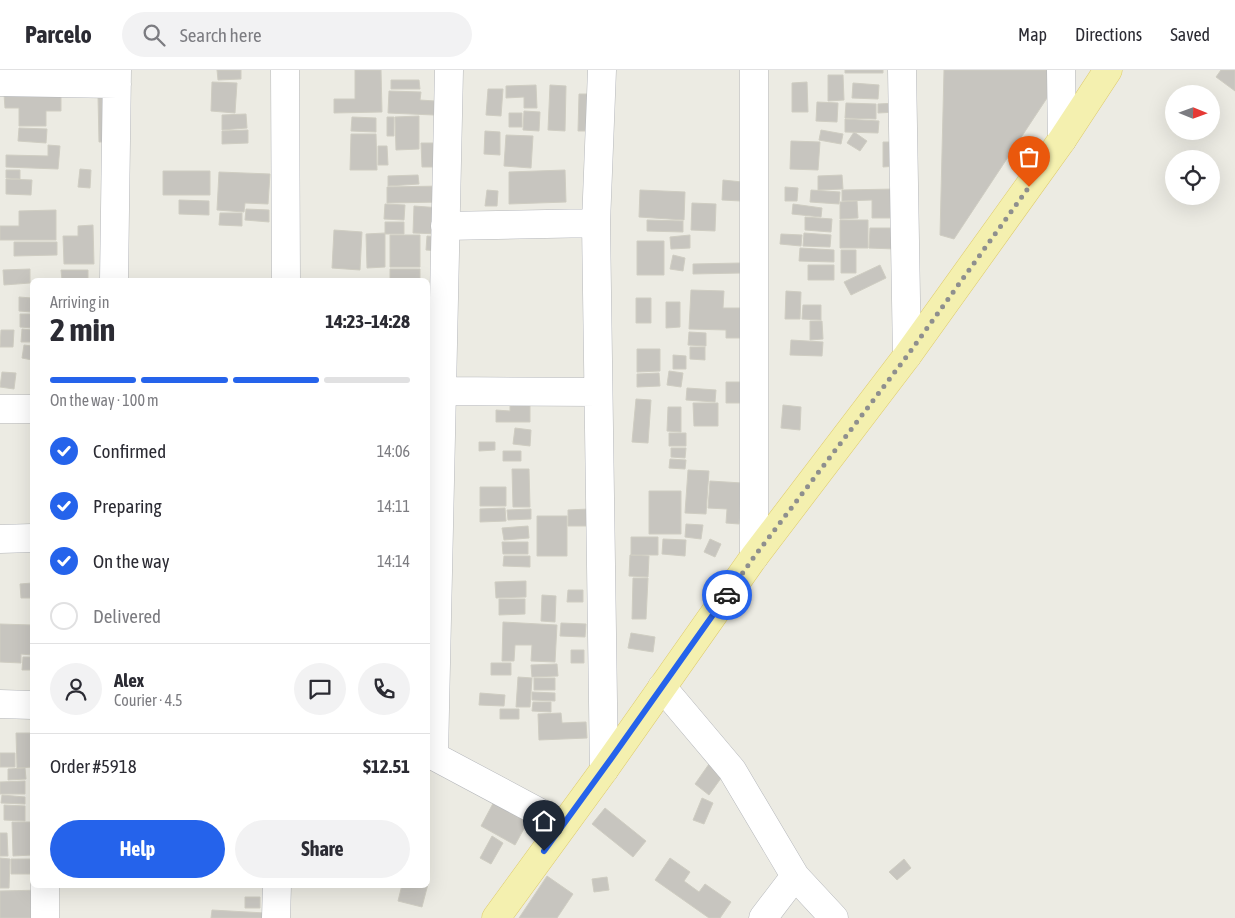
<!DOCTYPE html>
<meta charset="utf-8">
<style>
:root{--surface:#fff;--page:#f2f2f3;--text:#2b2b33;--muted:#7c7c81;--line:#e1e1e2;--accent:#2563eb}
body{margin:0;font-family:"Asap Condensed",sans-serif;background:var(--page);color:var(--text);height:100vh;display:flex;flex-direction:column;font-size:19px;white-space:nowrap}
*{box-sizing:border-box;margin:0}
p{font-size:16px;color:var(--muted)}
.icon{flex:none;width:28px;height:28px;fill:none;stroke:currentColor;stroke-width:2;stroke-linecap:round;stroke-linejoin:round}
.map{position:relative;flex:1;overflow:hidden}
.drawer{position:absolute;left:30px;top:208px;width:400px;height:610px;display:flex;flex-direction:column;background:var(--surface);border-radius:8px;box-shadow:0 5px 20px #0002}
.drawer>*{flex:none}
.needle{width:32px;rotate:91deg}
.fabs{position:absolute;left:1165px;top:15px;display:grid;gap:10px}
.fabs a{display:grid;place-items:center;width:55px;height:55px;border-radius:50%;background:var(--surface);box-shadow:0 5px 20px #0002;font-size:25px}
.pin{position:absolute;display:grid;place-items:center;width:42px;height:42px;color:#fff;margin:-51px -21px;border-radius:50% 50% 50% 0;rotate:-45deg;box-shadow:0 0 5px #0007}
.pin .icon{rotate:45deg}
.courier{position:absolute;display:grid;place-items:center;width:50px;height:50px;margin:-25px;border:4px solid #2563eb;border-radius:50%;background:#fff;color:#222;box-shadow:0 1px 6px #0007}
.head em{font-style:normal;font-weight:700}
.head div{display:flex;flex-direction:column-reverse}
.head{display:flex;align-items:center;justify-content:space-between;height:85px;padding:0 20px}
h1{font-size:32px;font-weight:700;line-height:38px}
.bar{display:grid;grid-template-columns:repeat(4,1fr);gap:8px 5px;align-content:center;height:60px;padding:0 20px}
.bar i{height:6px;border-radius:4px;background:var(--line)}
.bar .current{background:var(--accent)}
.bar p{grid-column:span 4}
.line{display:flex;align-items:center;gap:12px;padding:0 20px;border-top:1px solid var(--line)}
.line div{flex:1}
.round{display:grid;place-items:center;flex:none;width:52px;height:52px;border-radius:26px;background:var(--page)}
ol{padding:0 20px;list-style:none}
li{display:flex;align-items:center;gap:15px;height:55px}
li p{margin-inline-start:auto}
li .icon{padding:5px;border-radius:50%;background:var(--accent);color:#fff;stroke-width:4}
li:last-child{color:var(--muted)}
li i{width:28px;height:28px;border:2px solid var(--line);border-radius:50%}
.primary-button{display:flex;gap:10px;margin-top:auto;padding:10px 20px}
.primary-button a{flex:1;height:58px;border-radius:30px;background:var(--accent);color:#fff;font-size:20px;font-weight:700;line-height:58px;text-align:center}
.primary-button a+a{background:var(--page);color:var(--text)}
header{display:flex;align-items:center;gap:30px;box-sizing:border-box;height:70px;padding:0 25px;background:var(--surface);border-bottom:1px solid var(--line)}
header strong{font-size:24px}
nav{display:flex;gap:28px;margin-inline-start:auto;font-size:18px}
.search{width:350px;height:45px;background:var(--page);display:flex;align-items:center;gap:12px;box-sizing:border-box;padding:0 18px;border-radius:28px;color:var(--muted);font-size:19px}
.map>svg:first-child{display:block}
.building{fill:#c7c5bf;stroke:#cfcdc2}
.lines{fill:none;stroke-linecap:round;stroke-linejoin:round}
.minor-casing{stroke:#b5b7bb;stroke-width:29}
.major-casing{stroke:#deca69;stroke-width:29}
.minor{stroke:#fff;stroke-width:28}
.major{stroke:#f4f0af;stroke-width:28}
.done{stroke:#8e8f8e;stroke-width:5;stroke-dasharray:0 9}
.route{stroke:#2563eb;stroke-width:6}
</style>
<header>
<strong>Parcelo</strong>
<div class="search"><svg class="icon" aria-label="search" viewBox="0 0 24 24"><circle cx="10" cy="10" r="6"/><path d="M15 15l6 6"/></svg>Search here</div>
<nav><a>Map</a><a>Directions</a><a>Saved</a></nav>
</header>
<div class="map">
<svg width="1235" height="848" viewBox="0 0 1235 848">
<rect width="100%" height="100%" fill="#ecebe3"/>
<path class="building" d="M217,0H241V9L218,10Z
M355,0H381L382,42L334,43V29H355Z
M845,0H883V3H845Z
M944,0H1051V22L954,169L940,165Z
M1221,0H1235V21L1216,7Z
M828,5H843L844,30L828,31Z
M391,10H419L420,19H391Z
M212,12L237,13L235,43L211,41Z
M807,12L808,42H792V13Z
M853,13L879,15L878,29L852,28Z
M536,15L537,38H524V27L506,28V16Z
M550,15L566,16L565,61L548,60Z
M488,19H503L501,46L486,45Z
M389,21L421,22L420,30L435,31L434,45L388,43Z
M4,24L61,25V41H46V56H19V38H5Z
M579,24H596V61H578Z
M98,26H113V72H99Z
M817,32L838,33L837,52L816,51Z
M846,33L876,34V49L845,48Z
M897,33V42L878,43V34Z
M524,41L540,42L539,61L523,60Z
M509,43H522V57H509Z
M246,44L247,58L222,60V45Z
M419,46V79L396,80L395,47Z
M352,47L376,48V62L351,61Z
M387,47H394V66H387Z
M845,49L879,51L878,63L845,62Z
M19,58L47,59L46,73L18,71Z
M248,60V73L222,74V61Z
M821,60L843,64L841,74L819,70Z
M485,61L500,62V85L484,84Z
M854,62L867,71L860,81L847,73Z
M351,64H376L377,100H350Z
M506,65L533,66L531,98L504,96Z
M791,71L820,72L818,100L790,99Z
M883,72H898V96L883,97Z
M421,73H439V97H422Z
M48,75L60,76L58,99L6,97V85L48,86Z
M378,76H387L388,95H378Z
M80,99L91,100L90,118L78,117Z
M6,100H20V109L6,108Z
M565,100L566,132L509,134V102Z
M163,101H210V125H163Z
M219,102L270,104L268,134L245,133L244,142L217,140Z
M418,105L419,114L388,116V106Z
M842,105L843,119L818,120V106Z
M6,109L32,110L31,125L6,124Z
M723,110L742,112L741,131L722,130Z
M442,116L443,132L387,133V117Z
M785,117L798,118L797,131H785Z
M896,119L897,148H872V130L842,131V120Z
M487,120L498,121L497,136H485Z
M640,120L685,122L684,150L639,147Z
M811,120L840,122L839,134L810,132Z
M179,130L209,131V145L179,144Z
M857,131L858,148L840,149V132Z
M692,133L716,134L715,161L691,160Z
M385,134L405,135L404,150L384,149Z
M793,134L822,138L821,147L792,144Z
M414,136L441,138L440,164L413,163Z
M246,139L269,140V152L245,150Z
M56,140V170H0V156H19V141Z
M220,143H242V156L219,155Z
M805,147L832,149L831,162L805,160Z
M647,150L683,151V162L647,161Z
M840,150H868V178H840Z
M385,152H404V164H385Z
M93,155L94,194H64L63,166H78V156Z
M870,158H896L895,179L869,178Z
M334,160L362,162L360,200L332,198Z
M385,163V197L367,198L366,164Z
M804,163L831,165L830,177L803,176Z
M781,164L802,165L801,176L780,174Z
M390,165H420V197H390Z
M690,165V178L671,179L670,167Z
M427,166L441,167L440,181L426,180Z
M637,171H664V205H637Z
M14,172H57V185L14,186Z
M800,178L834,180V192L799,191Z
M841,180H856V203H841Z
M673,185L685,188L683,201L670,199Z
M741,193V203L693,204V194Z
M808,195H834V210H808Z
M880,195L886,208L851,225L844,212Z
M30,199V213L4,215L3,200Z
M390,199H420V210H390Z
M61,200H88V210H62Z
M691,220L724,221L723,238H743L742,268H726V260L689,259Z
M786,221L801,222L800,249H785Z
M19,227L32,228V242L19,241Z
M636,228H651V253H636Z
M666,232H680V257L666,258Z
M803,235H821V250L802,249Z
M20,244H32V258L20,257Z
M810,251H822L823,269L810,270Z
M428,257H434L432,308L428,307Z
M22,259L32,260V272H21Z
M1,260H14L13,277H0Z
M689,262L706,263V276L688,275Z
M791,270L823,272L822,286L790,285Z
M24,275L32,276V290L22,288Z
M690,277H705V290L690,289Z
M637,279H660V301L637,302Z
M673,285L686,286V299H673Z
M669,301L683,303L681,317L667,315Z
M2,302L16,303L14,319L0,317Z
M659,303L660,316L637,317V304Z
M726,312H741V333H726Z
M687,318L716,320L715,332L686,330Z
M510,329H530V352H496V340L510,341Z
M636,329L651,330L648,373L632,372Z
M693,333H718V356H694Z
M783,335L801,337L800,360L781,358Z
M668,337H681V362L667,361Z
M515,358L531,360L530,376L513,374Z
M669,363H686V376H669Z
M479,372H495V380L479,381Z
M671,378H686L685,388L671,387Z
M503,381H521V391H503Z
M670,389L686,390L685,399L669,398Z
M512,399H529L530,437H513Z
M688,400L709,401L706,444L685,443Z
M710,411L742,413L739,454L726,453L727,439L708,438Z
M480,417H506V436H480Z
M649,421H681V464H649Z
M505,438L506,451L480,452V439Z
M531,439V449L508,450L507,440Z
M589,439V456H568V440Z
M537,446H567V486H537Z
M686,454L703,455L701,469L685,467Z
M528,456L529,468L504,470L502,458Z
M631,467H658V485H631Z
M663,469L686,470L685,486L662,484Z
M710,469L721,474L715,487L704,482Z
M502,472H528V484H503Z
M630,485L649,486L648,507L629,506Z
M504,486H530V497L503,496Z
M633,508H648L646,549H632Z
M526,511V527L496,528L495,512Z
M32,513V528H21L20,514Z
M568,520H583V532H567Z
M542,525L556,526L555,552L541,551Z
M499,529H525V544L499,545Z
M503,552L557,555L555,592L531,591L532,575H515L514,591H502Z
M561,553L586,554L585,567L560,566Z
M0,554L32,555V585L21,584V593L0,592Z
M631,563L655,567L653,582L628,578Z
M571,580H584V593H571Z
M23,587H32V600H22Z
M491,593H511V605H491Z
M557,594L558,606L532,607L531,595Z
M518,607L532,608L530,637H516Z
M534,608H555V620H534Z
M532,622L555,623V631L532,630Z
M480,623L505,625L504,636L479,635Z
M533,632H551V642L532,641Z
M500,639H519V649H500Z
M561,643L562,653L586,652L587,668L539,670L538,644Z
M16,663H32V697L17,698Z
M0,683H15V697H0Z
M709,694L724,704L709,725L695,714Z
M25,698L26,709L8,710V699Z
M25,711V724H0V712Z
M2,725L25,727V734L1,733Z
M497,726L531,746L515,775L481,756Z
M702,728L713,733L704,754L693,750Z
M4,735L25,736V751L4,750Z
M605,738L646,771L633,787L592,754Z
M12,752H32V785L13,786Z
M0,763H7L8,786H0Z
M492,766L503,773L491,794L480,788Z
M0,788L10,789L9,818H0Z
M670,788L690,802L684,811L699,822L705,814L731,832L720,848H709L655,810Z
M11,789H32V804H11Z
M904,789L911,798L897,810L889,802Z
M547,806L573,824L557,848H519Z
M607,807L609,820L594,822L592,809Z
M428,814L422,837L398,831L402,815H428Z
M42,820L40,848H0V821Z
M245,827H260V838H245Z
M212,840L265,843V848H211Z"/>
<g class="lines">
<defs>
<path id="minor" d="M285,0L286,210
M602,0L596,153L604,700
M902,0L907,286
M1061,0L1062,70
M0,12L117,14
M445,156L596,153
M114,210L117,0
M442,321L598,322
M0,339H32
M0,469L32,468
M754,487V0
M662,617L732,700L795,806L834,848
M0,634L32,635
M428,683L563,755
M434,685L449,0
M45,815V848
M276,848L277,815
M763,848L795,806"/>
<path id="major" d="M496,848L604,700L754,487L907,286L1062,70L1108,0"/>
</defs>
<use href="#minor" class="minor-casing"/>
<use href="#major" class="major-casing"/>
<use href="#minor" class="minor"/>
<use href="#major" class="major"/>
</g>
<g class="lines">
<path class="done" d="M727,525L754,487L907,286L1029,117"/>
<path class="route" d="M544,781L613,686L727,525"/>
</g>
</svg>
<div class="fabs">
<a><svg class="needle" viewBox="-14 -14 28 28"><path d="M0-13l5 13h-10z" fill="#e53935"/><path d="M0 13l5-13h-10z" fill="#7c7c81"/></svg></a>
<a><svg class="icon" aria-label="locate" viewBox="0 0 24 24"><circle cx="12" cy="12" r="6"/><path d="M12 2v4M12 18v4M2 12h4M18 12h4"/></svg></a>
</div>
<div class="pin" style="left:1029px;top:117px;background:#ea580c"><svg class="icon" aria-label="bag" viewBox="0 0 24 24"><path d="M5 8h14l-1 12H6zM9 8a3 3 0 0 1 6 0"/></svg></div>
<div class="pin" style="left:544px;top:781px;background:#1f2937"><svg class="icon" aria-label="home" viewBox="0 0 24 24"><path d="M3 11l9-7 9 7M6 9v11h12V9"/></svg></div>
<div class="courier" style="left:727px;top:525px"><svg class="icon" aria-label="car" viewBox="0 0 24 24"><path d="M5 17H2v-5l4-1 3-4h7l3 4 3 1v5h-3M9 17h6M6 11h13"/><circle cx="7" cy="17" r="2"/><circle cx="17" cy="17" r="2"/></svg></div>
<section class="drawer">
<div class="head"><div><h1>2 min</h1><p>Arriving in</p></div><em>14:23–14:28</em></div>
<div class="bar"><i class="current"></i><i class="current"></i><i class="current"></i><i></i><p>On the way · 100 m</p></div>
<ol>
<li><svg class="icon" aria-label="check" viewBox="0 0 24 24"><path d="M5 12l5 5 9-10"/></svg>Confirmed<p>14:06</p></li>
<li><svg class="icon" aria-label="check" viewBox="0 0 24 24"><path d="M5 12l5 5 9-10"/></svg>Preparing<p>14:11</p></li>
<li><svg class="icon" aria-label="check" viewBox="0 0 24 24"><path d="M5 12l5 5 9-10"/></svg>On the way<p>14:14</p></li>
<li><i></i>Delivered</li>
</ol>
<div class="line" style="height:90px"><a class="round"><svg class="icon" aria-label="person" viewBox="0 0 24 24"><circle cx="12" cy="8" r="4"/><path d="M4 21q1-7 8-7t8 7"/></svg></a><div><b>Alex</b><p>Courier · 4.5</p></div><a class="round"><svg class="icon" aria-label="chat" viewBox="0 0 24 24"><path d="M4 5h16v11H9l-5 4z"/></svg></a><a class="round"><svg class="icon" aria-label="phone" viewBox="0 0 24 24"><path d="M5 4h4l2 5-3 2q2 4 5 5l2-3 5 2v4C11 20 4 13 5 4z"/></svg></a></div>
<div class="line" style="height:65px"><div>Order #5918</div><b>$12.51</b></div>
<div class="primary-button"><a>Help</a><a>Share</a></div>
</section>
</div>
